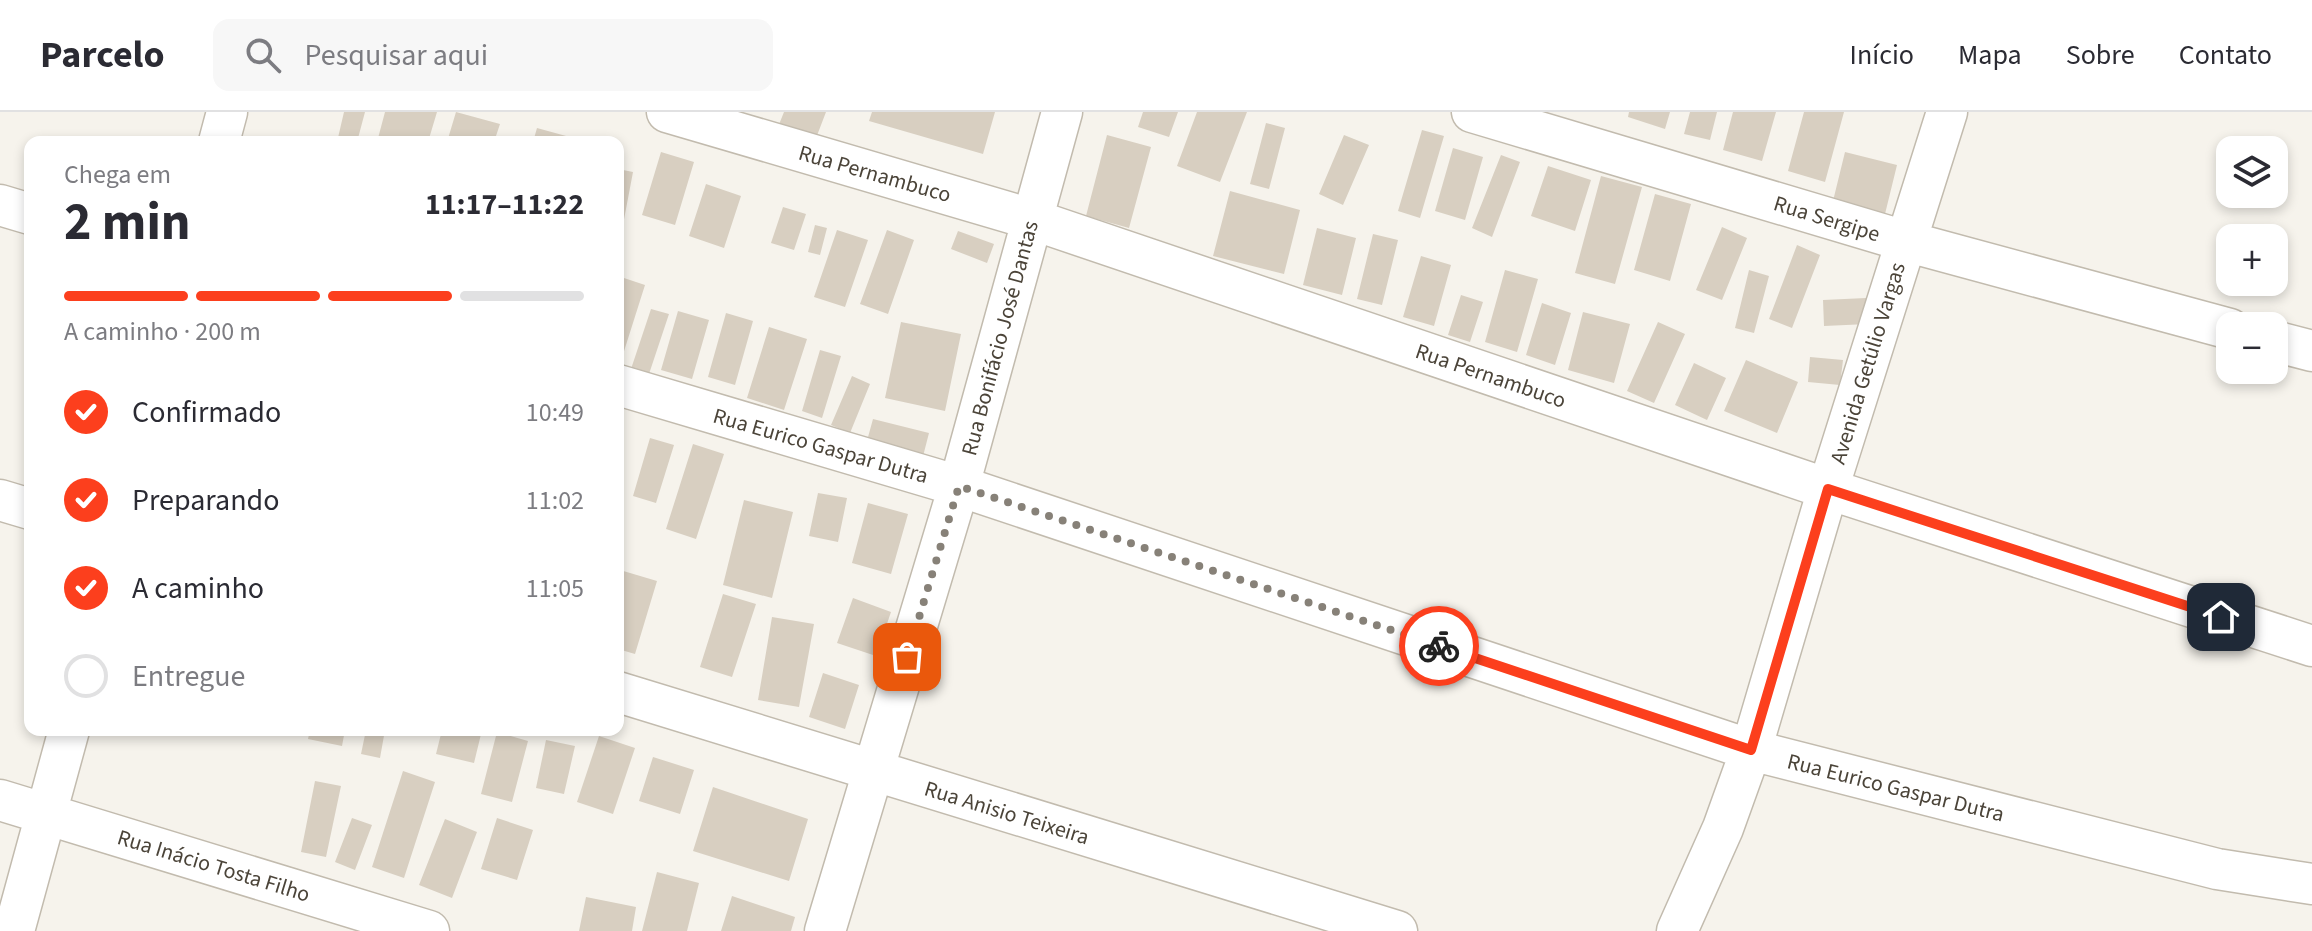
<!DOCTYPE html>
<html lang="pt">
<meta charset="utf-8">
<style>
:root{--surface:#fff;--page:#f7f7f7;--text:#2b2b33;--muted:#7c7c81;--line:#e1e1e2;--accent:#fc3f1d}
body{margin:0;font-family:"Source Sans 3",sans-serif;background:var(--page);color:var(--text);height:100vh;display:flex;flex-direction:column;font-size:30px;white-space:nowrap}
*{box-sizing:border-box;margin:0}
p{font-size:26px;color:var(--muted)}
.icon{flex:none;width:44px;height:44px;fill:none;stroke:currentColor;stroke-width:2;stroke-linecap:round;stroke-linejoin:round}
.map{position:relative;flex:1;overflow:hidden}
.details{position:absolute;left:24px;top:24px;width:600px;height:600px;display:flex;flex-direction:column;background:var(--surface);border-radius:16px;box-shadow:0 4px 12px #0003}
.details>*{flex:none}
.controls{position:absolute;left:2216px;top:24px;display:grid;gap:16px}
.controls a{display:grid;place-items:center;width:72px;height:72px;border-radius:16px;background:var(--surface);box-shadow:0 4px 12px #0003;font-size:40px}
.pin{position:absolute;display:grid;place-items:center;width:68px;height:68px;color:#fff;margin:-34px;border-radius:16px;box-shadow:0 4px 12px #0006}
.courier{position:absolute;display:grid;place-items:center;width:80px;height:80px;margin:-40px;border:6px solid #fc3f1d;border-radius:50%;background:#fff;color:#222;box-shadow:0 2px 10px #0007}
.summary em{font-style:normal;font-weight:700}
.summary div{display:flex;flex-direction:column-reverse}
.summary{display:flex;align-items:center;justify-content:space-between;height:136px;padding:0 40px}
h1{font-size:52px;font-weight:700;line-height:60px}
.bar{display:grid;grid-template-columns:repeat(4,1fr);gap:12px 8px;align-content:center;height:96px;padding:0 40px}
.bar i{height:10px;border-radius:6px;background:var(--line)}
.bar .active{background:var(--accent)}
.bar p{grid-column:span 4}
ol{padding:0 40px;list-style:none}
li{display:flex;align-items:center;gap:24px;height:88px}
li p{margin-inline-start:auto}
li .icon{padding:8px;border-radius:50%;background:var(--accent);color:#fff;stroke-width:4}
li:last-child{color:var(--muted)}
li i{width:44px;height:44px;border:4px solid var(--line);border-radius:50%}
header{display:flex;align-items:center;gap:48px;box-sizing:border-box;height:112px;padding:0 40px;background:var(--surface);border-bottom:2px solid var(--line)}
header strong{font-size:38px}
nav{display:flex;gap:44px;margin-inline-start:auto;font-size:28px}
.search{width:560px;height:72px;background:var(--page);display:flex;align-items:center;gap:20px;box-sizing:border-box;padding:0 28px;border-radius:16px;color:var(--muted);font-size:30px}
.map>svg:first-child{display:block}
.building{fill:#d8cfc1}
.lines{fill:none;stroke-linecap:round;stroke-linejoin:round}
.minor-casing{stroke:#c2bbae;stroke-width:43}
.minor{stroke:#fff;stroke-width:40}
.done{stroke:#878178;stroke-width:8;stroke-dasharray:0 14.4}
.route{stroke:#fc3f1d;stroke-width:10}
.labels{text-anchor:middle;stroke-width:6;stroke-linejoin:round;paint-order:stroke}
.street-label{font-size:22px;fill:#4b4439;stroke:#fff}
</style>
<header>
<strong>Parcelo</strong>
<div class="search"><svg class="icon" aria-label="search" viewBox="0 0 24 24"><circle cx="10" cy="10" r="6"/><path d="M15 15l6 6"/></svg>Pesquisar aqui</div>
<nav><a>Início</a><a>Mapa</a><a>Sobre</a><a>Contato</a></nav>
</header>
<div class="map">
<svg width="2312" height="819" viewBox="0 0 2312 819">
<rect width="100%" height="100%" fill="#f6f3ec"/>
<path class="building" d="M344,0H365L357,30H337Z
M385,0H437L428,30H377Z
M456,0L500,12L494,30H447Z
M784,0H826L813,34L776,20Z
M872,0H995L983,42L869,9Z
M1143,0H1178L1169,25L1138,15Z
M1197,0H1247L1220,70L1177,54Z
M1629,0H1670L1665,17L1628,5Z
M1690,0H1717L1710,28L1684,22Z
M1733,0H1776L1762,49L1723,38Z
M1804,0H1844L1825,70L1788,59Z
M1266,11L1285,16L1269,77L1250,72Z
M537,16L577,27L576,30H533Z
M1422,18L1444,24L1420,106L1398,99Z
M1107,23L1151,35L1129,116L1086,104Z
M1344,23L1369,33L1343,93L1319,82Z
M1453,36L1483,45L1465,108L1435,99Z
M661,40L694,50L675,113L642,103Z
M1845,40L1897,53L1885,102L1833,89Z
M1501,43L1520,50L1492,125L1472,116Z
M1548,54L1591,68L1575,119L1531,104Z
M618,57L633,60L622,118H618Z
M1601,64L1642,75L1615,172L1575,161Z
M706,72L741,84L724,136L689,124Z
M1230,79L1300,98L1284,162L1213,144Z
M1655,82L1691,92L1670,169L1634,158Z
M783,95L806,102L794,138L771,131Z
M815,113L827,116L820,143L808,140Z
M1722,115L1747,126L1722,188L1696,178Z
M1317,116L1356,126L1342,183L1303,173Z
M837,118L868,128L845,195L814,185Z
M887,118L914,128L888,202L860,192Z
M958,119L994,132L987,151L951,137Z
M1373,122L1398,128L1382,193L1357,187Z
M1797,133L1820,143L1792,216L1769,207Z
M1421,144L1451,153L1434,214L1403,205Z
M1505,158L1538,167L1517,240L1485,230Z
M1749,158L1769,164L1754,221L1735,216Z
M618,164L645,173L619,255H618Z
M1461,183L1483,190L1470,230L1448,223Z
M1866,186L1868,212L1824,214L1823,188Z
M1542,191L1571,201L1555,253L1526,243Z
M651,197L669,202L649,262L631,257Z
M678,199L709,208L692,267L661,258Z
M1583,200L1630,212L1614,271L1568,258Z
M726,201L753,209L735,273L708,265Z
M901,210L961,222L945,299L885,286Z
M1658,210L1685,222L1654,291L1627,279Z
M769,215L807,227L784,298L747,286Z
M820,238L841,244L822,306L802,299Z
M1810,245L1843,248L1840,273L1808,270Z
M1746,248L1798,270L1777,321L1724,299Z
M1694,251L1726,266L1707,308L1675,293Z
M852,264L870,272L850,321L831,313Z
M873,307L929,321L921,352L865,336Z
M650,326L674,333L656,391L633,384Z
M693,332L724,342L696,427L666,417Z
M818,381L847,386L838,430L809,424Z
M744,388L793,400L772,486L723,473Z
M868,391L908,402L891,462L852,451Z
M620,458L657,469L635,542L618,537V465Z
M723,482L756,492L732,565L700,555Z
M853,486L891,500L876,544L837,531Z
M772,505L814,512L799,595L758,588Z
M823,561L859,573L845,617L809,605Z
M310,618H345L342,634L308,627Z
M366,618H385L380,646L361,642Z
M442,618H482L474,651L436,642Z
M497,620L528,629L512,690L481,682Z
M599,624L635,636L613,702L577,690Z
M546,628L575,634L564,682L536,676Z
M653,645L694,658L680,702L639,689Z
M403,659L435,670L404,766L372,755Z
M315,669L341,674L326,745L301,740Z
M713,675L808,707L789,769L693,739Z
M352,706L372,713L355,758L335,750Z
M497,706L533,718L517,768L481,757Z
M445,707L477,720L452,786L419,773Z
M657,760L699,771L687,819H642Z
M732,784L795,805L791,819H721Z
M586,785L636,795L632,819H579Z"/>
<g class="lines">
<defs>
<path id="minor" d="M667,0L1031,107L1828,377L2312,534
M1472,0L1905,129L2230,217
M219,30L227,0
M0,93L30,102
M2274,229L2312,239
M618,273L959,374L1751,638L2217,757L2312,772
M0,388L30,397
M618,580L1397,819
M0,688L429,819
M14,819L69,618
M825,819L959,374L1062,0
M1677,819L1723,716L1751,638L1828,377L1947,0"/>
</defs>
<use href="#minor" class="minor-casing"/>
<use href="#minor" class="minor"/>
</g>
<g class="lines">
<path class="done" d="M907,545L959,374L1439,534"/>
<path class="route" d="M1439,534L1751,638L1828,377L2221,505"/>
</g>
<g class="labels">
<g class="street-label">
<text transform="translate(875 61) rotate(16)" y="8">Rua Pernambuco</text>
<text transform="translate(1827 106) rotate(17)" y="8">Rua Sergipe</text>
<text transform="translate(999 226) rotate(-75)" y="8">Rua Bonifácio José Dantas</text>
<text transform="translate(1867 251) rotate(-73)" y="8">Avenida Getúlio Vargas</text>
<text transform="translate(1491 263) rotate(19)" y="8">Rua Pernambuco</text>
<text transform="translate(821 333) rotate(16)" y="8">Rua Eurico Gaspar Dutra</text>
<text transform="translate(1896 675) rotate(14)" y="8">Rua Eurico Gaspar Dutra</text>
<text transform="translate(1007 700) rotate(17)" y="8">Rua Anisio Teixeira</text>
<text transform="translate(214 753) rotate(17)" y="8">Rua Inácio Tosta Filho</text>
</g>
</g>
</svg>
<div class="controls">
<a><svg class="icon" aria-label="layers" viewBox="0 0 24 24"><path d="M12 4l9 5-9 5-9-5zM3 14l9 5 9-5"/></svg></a>
<a>+</a>
<a>−</a>
</div>
<div class="pin" style="left:907px;top:545px;background:#ea580c"><svg class="icon" aria-label="bag" viewBox="0 0 24 24"><path d="M5 8h14l-1 12H6zM9 8a3 3 0 0 1 6 0"/></svg></div>
<div class="pin" style="left:2221px;top:505px;background:#1f2937"><svg class="icon" aria-label="home" viewBox="0 0 24 24"><path d="M3 11l9-7 9 7M6 9v11h12V9"/></svg></div>
<div class="courier" style="left:1439px;top:534px"><svg class="icon" aria-label="bike" viewBox="0 0 24 24"><circle cx="6" cy="16" r="4"/><circle cx="18" cy="16" r="4"/><path d="M6 16l4-8h5l3 8M10 8l3 8H6M13 5h3"/></svg></div>
<section class="details">
<div class="summary"><div><h1>2 min</h1><p>Chega em</p></div><em>11:17–11:22</em></div>
<div class="bar"><i class="active"></i><i class="active"></i><i class="active"></i><i></i><p>A caminho · 200 m</p></div>
<ol>
<li><svg class="icon" aria-label="check" viewBox="0 0 24 24"><path d="M5 12l5 5 9-10"/></svg>Confirmado<p>10:49</p></li>
<li><svg class="icon" aria-label="check" viewBox="0 0 24 24"><path d="M5 12l5 5 9-10"/></svg>Preparando<p>11:02</p></li>
<li><svg class="icon" aria-label="check" viewBox="0 0 24 24"><path d="M5 12l5 5 9-10"/></svg>A caminho<p>11:05</p></li>
<li><i></i>Entregue</li>
</ol>
</section>
</div>
